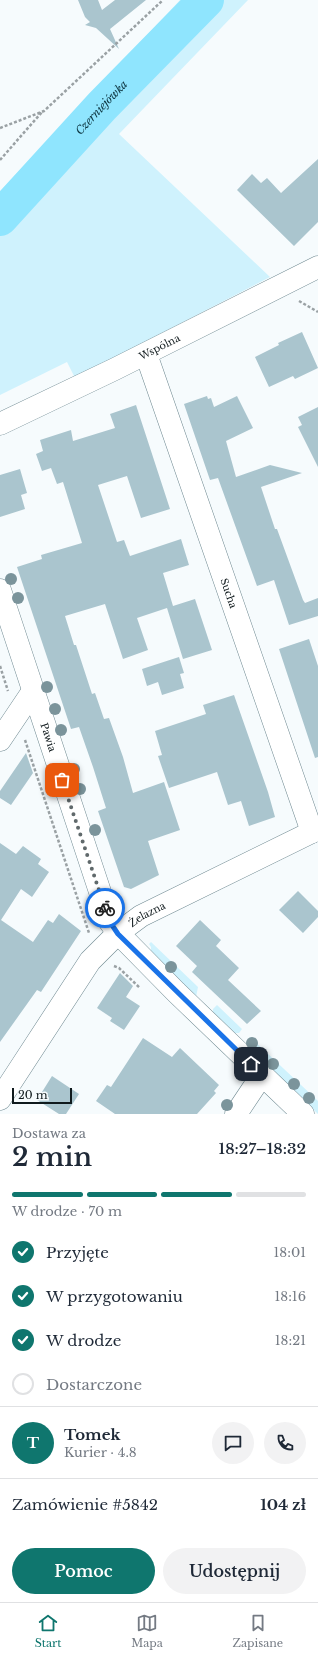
<!DOCTYPE html>
<html lang="pl">
<meta charset="utf-8">
<style>
:root{--surface:#fff;--page:#f2f2f3;--text:#1f2937;--muted:#747a83;--line:#e0e1e3;--accent:#0f766e}
body{margin:0;font-family:"Libre Baskerville",serif;background:var(--page);color:var(--text);height:100vh;display:flex;flex-direction:column;font-size:15px;white-space:nowrap}
*{box-sizing:border-box;margin:0}
p{font-size:13px;color:var(--muted)}
.icon{flex:none;width:22px;height:22px;fill:none;stroke:currentColor;stroke-width:2;stroke-linecap:round;stroke-linejoin:round}
.map{position:relative;height:1114px;overflow:hidden}
.drawer{display:flex;flex-direction:column;background:var(--surface);flex:1}
.drawer>*{flex:none}
.scale{position:absolute;left:12px;bottom:10px;width:60px;box-sizing:border-box;padding-left:4px;border:2px solid #101a1d;border-top:0;font-size:11px;line-height:14px;white-space:nowrap;color:#101a1d;-webkit-text-stroke:3px #f6fbfd;paint-order:stroke}
.pin{position:absolute;display:grid;place-items:center;width:34px;height:34px;color:#fff;margin:-17px;border-radius:8px;box-shadow:0 2px 6px #0006}
.courier{position:absolute;display:grid;place-items:center;width:40px;height:40px;margin:-20px;border:3px solid #1a73e8;border-radius:50%;background:#fff;color:#222;box-shadow:0 1px 5px #0007}
.overview em{font-style:normal;font-weight:600}
.overview div{display:flex;flex-direction:column-reverse}
.overview{display:flex;align-items:center;justify-content:space-between;height:68px;padding:0 12px}
h1{font-size:26px;font-weight:600;line-height:30px}
.bar{display:grid;grid-template-columns:repeat(4,1fr);gap:6px 4px;align-content:center;height:48px;padding:0 12px}
.bar i{height:5px;border-radius:3px;background:var(--line)}
.bar .current{background:var(--accent)}
.bar p{grid-column:span 4}
.line{display:flex;align-items:center;gap:10px;padding:0 12px;border-top:1px solid var(--line)}
.line div{flex:1}
.round{display:grid;place-items:center;flex:none;width:42px;height:42px;border-radius:21px;background:var(--page)}
ol{padding:0 12px;list-style:none}
li{display:flex;align-items:center;gap:12px;height:44px}
li p{margin-inline-start:auto}
li .icon{padding:4px;border-radius:50%;background:var(--accent);color:#fff;stroke-width:4}
li:last-child{color:var(--muted)}
li i{width:22px;height:22px;border:2px solid var(--line);border-radius:50%}
.action{display:flex;gap:8px;margin-top:auto;padding:8px 12px}
.action a{flex:1;height:46px;border-radius:24px;background:var(--accent);color:#fff;font-size:16px;font-weight:600;line-height:46px;text-align:center}
.action a+a{background:var(--page);color:var(--text)}
.tab-bar{display:flex;justify-content:space-around;align-items:center;height:56px;border-top:1px solid var(--line);background:var(--surface);font-size:11px;color:var(--muted)}
.tab-bar a{display:grid;justify-items:center;gap:2px}
.tab-bar .current{color:var(--accent)}
.map>svg:first-child{display:block}
.green{fill:#cff2fd}
.lines{fill:none;stroke-linecap:round;stroke-linejoin:round}
.river{stroke:#8fe5fe;stroke-width:36}
.building{fill:#aac5ce}
.minor-casing{stroke:#6e8890;stroke-width:23}
.path{stroke:#9aa1a4;stroke-width:2.5;stroke-dasharray:3 2;stroke-linecap:butt}
.minor{stroke:#fff;stroke-width:22}
.tree{fill:#7b949b}
.done{stroke:#60696b;stroke-width:4;stroke-dasharray:0 7.2}
.route{stroke:#1a73e8;stroke-width:5}
.labels{text-anchor:middle;stroke-width:4;stroke-linejoin:round;paint-order:stroke}
.street-label{font-size:10px;fill:#101a1d;stroke:#f6fbfd}
.water-label{font-size:11px;font-style:italic;fill:#0d3641;stroke:#f6fbfd}
</style>
<div class="map">
<svg width="318" height="1114" viewBox="0 0 318 1114">
<rect width="100%" height="100%" fill="#f6fbfd"/>
<path class="green" d="M180,0H248L119,134L270,277L75,378L67,362L0,395V191Z
M151,942L198,987L196,997L151,953V947L149,944Z
M217,1005L242,1029L239,1033H235L213,1012V1009Z
M250,1037L318,1101V1114L257,1055L256,1051L247,1045V1041Z"/>
<g class="lines">
<path class="river" id="s1" d="M0,218L102,106L206,0"/>
</g>
<path class="building" d="M78,0H98L102,10L115,0H146L110,29L119,49L96,28L85,25L90,22L85,17Z
M318,159V222L294,246L237,190L252,174L261,183L267,178L281,193Z
M302,332L318,368L295,379L293,376L269,387L255,357L279,345L278,343Z
M207,396L208,399L211,398L214,407L237,396L253,428L226,441L236,477L270,465L302,473L261,487L275,529H277L303,600L305,603L318,598V616L289,625L274,580L257,586L218,478L210,480L184,404Z
M136,405L170,509L141,518L127,476L98,485L117,542L124,540L130,556L181,539L189,565L163,573L173,606L195,599L212,650L183,659L167,608L137,618L148,650L123,659L105,604L65,616L74,645H76L92,694L95,693L104,719L109,718L123,757L133,793L164,782L180,830L148,841L159,875L131,889L124,887L98,811L106,808L93,767L79,727L71,729L17,567L42,559L41,555L82,543L63,482L57,484L51,468L42,471L36,454L43,451L40,440L71,430L73,441L115,428L110,414Z
M318,407V467L298,427L302,425L298,417Z
M20,469L27,493L21,495L25,509L0,517V475Z
M309,639L318,666V757L315,758L279,649Z
M179,657L184,673L180,674L184,688L162,695L158,682L147,686L142,669Z
M234,695L268,792L275,817L249,826L241,801L228,805L217,772L169,788L158,756L162,755L155,731L206,714L203,705Z
M26,753L33,773L11,805L0,798V791Z
M0,843L16,854L23,846L41,859L38,864L49,872L32,897L21,889L1,920L33,942L48,920L53,923L59,914L81,931L41,992L37,990L0,1042Z
M298,891L318,911V917L303,933L279,910Z
M200,920L221,940L216,946L239,968L228,980L261,1011L247,1024L192,972L197,966L176,946Z
M120,973L133,986L126,997L140,1006L124,1030L110,1021L112,1018L97,1008Z
M143,1038L172,1057L180,1048L219,1085L214,1091L216,1093L197,1114H115L96,1101L107,1085L111,1087Z
M52,1076L79,1094L66,1114H59L37,1100Z"/>
<g class="lines">
<defs>
<g id="minor">
<path id="s2" d="M146,354L312,832"/>
<path id="s3" d="M0,424L115,369L318,267"/>
<path id="s4" d="M0,590L110,922L118,933L176,992L303,1114"/>
<path d="M0,740L33,691"/>
<path id="s5" d="M0,1099L90,961L118,933L141,916L318,829"/>
<path d="M236,1114L262,1075"/>
</g>
</defs>
<use href="#minor" class="minor-casing"/>
<path class="path" d="M0,128L44,111L163,0
M0,160L42,112
M299,301L318,312
M0,666L8,691
M25,740L89,933
M114,966L119,968L140,988"/>
<use href="#minor" class="minor"/>
</g>
<g class="tree">
<circle cx="11" cy="579" r="6"/>
<circle cx="18" cy="598" r="6"/>
<circle cx="47" cy="687" r="6"/>
<circle cx="55" cy="709" r="6"/>
<circle cx="61" cy="730" r="6"/>
<circle cx="74" cy="769" r="6"/>
<circle cx="80" cy="789" r="6"/>
<circle cx="95" cy="830" r="6"/>
<circle cx="171" cy="967" r="6"/>
<circle cx="252" cy="1043" r="6"/>
<circle cx="273" cy="1064" r="6"/>
<circle cx="294" cy="1084" r="6"/>
<circle cx="309" cy="1098" r="6"/>
<circle cx="227" cy="1105" r="6"/>
</g>
<g class="lines">
<path class="done" d="M62,780L105,908"/>
<path class="route" d="M105,908L110,922L118,934L251,1064"/>
</g>
<g class="labels">
<g class="street-label">
<text dy="4" stroke="none"><textPath href="#s3" startOffset="177">Wspólna</textPath></text>
<text dy="4" stroke="none"><textPath href="#s2" startOffset="253">Sucha</textPath></text>
<text dy="4" stroke="none"><textPath href="#s4" startOffset="155">Pawia</textPath></text>
<text dy="4" stroke="none"><textPath href="#s5" startOffset="239">Żelazna</textPath></text>
</g>
<g class="water-label">
<text dy="4" stroke="none"><textPath href="#s1" startOffset="150">Czerniejówka</textPath></text>
</g>
</g>
</svg>
<div class="scale">20 m</div>
<div class="pin" style="left:62px;top:780px;background:#ea580c"><svg class="icon" aria-label="bag" viewBox="0 0 24 24"><path d="M5 8h14l-1 12H6zM9 8a3 3 0 0 1 6 0"/></svg></div>
<div class="pin" style="left:251px;top:1064px;background:#1f2937"><svg class="icon" aria-label="home" viewBox="0 0 24 24"><path d="M3 11l9-7 9 7M6 9v11h12V9"/></svg></div>
<div class="courier" style="left:105px;top:908px"><svg class="icon" aria-label="bike" viewBox="0 0 24 24"><circle cx="6" cy="16" r="4"/><circle cx="18" cy="16" r="4"/><path d="M6 16l4-8h5l3 8M10 8l3 8H6M13 5h3"/></svg></div>
</div>
<section class="drawer">
<div class="overview"><div><h1>2 min</h1><p>Dostawa za</p></div><em>18:27–18:32</em></div>
<div class="bar"><i class="current"></i><i class="current"></i><i class="current"></i><i></i><p>W drodze · 70 m</p></div>
<ol>
<li><svg class="icon" aria-label="check" viewBox="0 0 24 24"><path d="M5 12l5 5 9-10"/></svg>Przyjęte<p>18:01</p></li>
<li><svg class="icon" aria-label="check" viewBox="0 0 24 24"><path d="M5 12l5 5 9-10"/></svg>W przygotowaniu<p>18:16</p></li>
<li><svg class="icon" aria-label="check" viewBox="0 0 24 24"><path d="M5 12l5 5 9-10"/></svg>W drodze<p>18:21</p></li>
<li><i></i>Dostarczone</li>
</ol>
<div class="line" style="height:72px"><b class="round" style="background:var(--accent);color:#fff">T</b><div><b>Tomek</b><p>Kurier · 4.8</p></div><a class="round"><svg class="icon" aria-label="chat" viewBox="0 0 24 24"><path d="M4 5h16v11H9l-5 4z"/></svg></a><a class="round"><svg class="icon" aria-label="phone" viewBox="0 0 24 24"><path d="M5 4h4l2 5-3 2q2 4 5 5l2-3 5 2v4C11 20 4 13 5 4z"/></svg></a></div>
<div class="line" style="height:52px"><div>Zamówienie #5842</div><b>104 zł</b></div>
<div class="action"><a>Pomoc</a><a>Udostępnij</a></div>
</section>
<nav class="tab-bar">
<a class="current"><svg class="icon" aria-label="home" viewBox="0 0 24 24"><path d="M3 11l9-7 9 7M6 9v11h12V9"/></svg>Start</a>
<a><svg class="icon" aria-label="map" viewBox="0 0 24 24"><path d="M3 6l6-2 6 2 6-2v14l-6 2-6-2-6 2zM9 4v14M15 6v14"/></svg>Mapa</a>
<a><svg class="icon" aria-label="saved" viewBox="0 0 24 24"><path d="M7 4h10v16l-5-4-5 4z"/></svg>Zapisane</a>
</nav>
